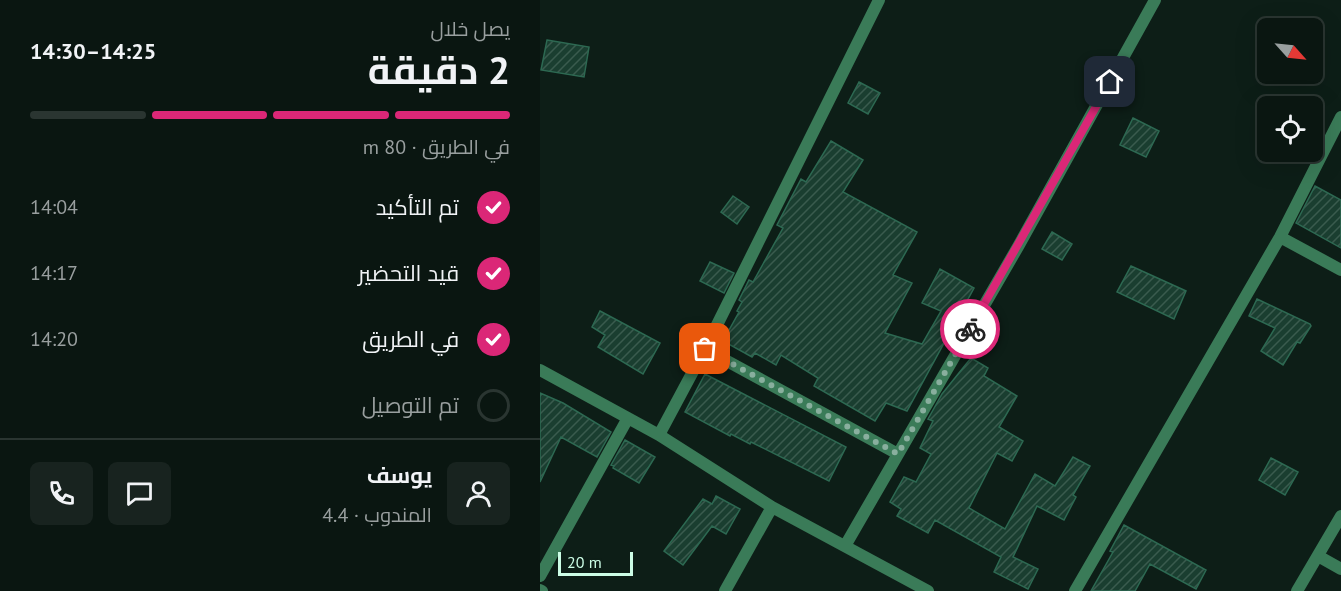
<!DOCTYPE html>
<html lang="ar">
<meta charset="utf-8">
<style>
:root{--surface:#0a1611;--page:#18231f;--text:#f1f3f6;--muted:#999f9f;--line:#2a3531;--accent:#db2777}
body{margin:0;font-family:"PT Sans",Cairo,sans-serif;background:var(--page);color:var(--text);direction:rtl;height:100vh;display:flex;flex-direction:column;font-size:22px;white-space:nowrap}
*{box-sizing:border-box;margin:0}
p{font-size:20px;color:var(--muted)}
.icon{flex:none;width:33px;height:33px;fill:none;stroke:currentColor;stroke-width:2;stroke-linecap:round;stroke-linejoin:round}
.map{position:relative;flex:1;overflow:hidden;direction:ltr}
.sheet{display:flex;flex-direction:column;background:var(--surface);width:540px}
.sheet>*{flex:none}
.needle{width:39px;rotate:117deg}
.controls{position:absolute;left:717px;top:18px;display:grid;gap:12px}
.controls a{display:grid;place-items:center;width:66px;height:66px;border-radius:9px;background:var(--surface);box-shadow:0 6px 24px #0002,0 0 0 2px var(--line);font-size:30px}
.scale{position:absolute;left:18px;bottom:15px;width:75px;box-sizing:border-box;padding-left:6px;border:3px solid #ccfde6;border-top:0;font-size:16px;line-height:21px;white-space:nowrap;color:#ccfde6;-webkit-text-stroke:4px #0d1e17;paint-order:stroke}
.pin{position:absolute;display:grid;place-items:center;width:51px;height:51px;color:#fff;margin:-26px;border-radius:12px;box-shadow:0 3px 9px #0006}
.courier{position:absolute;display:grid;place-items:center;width:60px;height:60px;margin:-30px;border:4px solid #db2777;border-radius:50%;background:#fff;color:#222;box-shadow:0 2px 8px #0007}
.headline em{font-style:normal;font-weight:700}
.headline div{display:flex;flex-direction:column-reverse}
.headline{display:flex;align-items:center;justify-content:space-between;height:102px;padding:0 30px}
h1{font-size:39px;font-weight:700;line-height:45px}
.bar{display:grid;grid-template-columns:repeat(4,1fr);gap:9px 6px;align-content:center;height:72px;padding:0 30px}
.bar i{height:8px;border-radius:4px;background:var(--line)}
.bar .current{background:var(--accent)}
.bar p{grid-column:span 4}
.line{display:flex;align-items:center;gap:15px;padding:0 30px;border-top:2px solid var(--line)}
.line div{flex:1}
.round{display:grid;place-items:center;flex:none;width:63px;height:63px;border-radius:9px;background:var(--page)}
ol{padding:0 30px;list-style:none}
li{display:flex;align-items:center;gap:18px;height:66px}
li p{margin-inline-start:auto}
li .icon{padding:6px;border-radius:50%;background:var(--accent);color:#fff;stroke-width:4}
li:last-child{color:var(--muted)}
li i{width:33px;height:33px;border:3px solid var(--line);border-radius:50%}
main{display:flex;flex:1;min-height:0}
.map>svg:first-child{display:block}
.building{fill:url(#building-hatch);stroke:#2d6952;stroke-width:1.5}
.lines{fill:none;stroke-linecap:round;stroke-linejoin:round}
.street{stroke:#3a7b58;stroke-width:12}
.done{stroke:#89af9e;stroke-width:6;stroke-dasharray:0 10.8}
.route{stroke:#db2777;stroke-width:8}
</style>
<main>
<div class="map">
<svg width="801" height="591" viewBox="0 0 801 591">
<defs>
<pattern id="building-hatch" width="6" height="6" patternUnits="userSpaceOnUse" patternTransform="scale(1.5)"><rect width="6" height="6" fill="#1a3e30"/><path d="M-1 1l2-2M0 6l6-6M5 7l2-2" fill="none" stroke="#3a5b4e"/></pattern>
</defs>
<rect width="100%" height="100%" fill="#0d1e17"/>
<path class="building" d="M7,40L49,47L44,77L1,70Z
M319,82L340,93L328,114L308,103Z
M593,118L619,131L606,157L580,145Z
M291,141L323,160L303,192L377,232L353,275L372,283L345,333L382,344L401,311L382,303L400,269L434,288L367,411L346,403L335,421L274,386L278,378L241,355L236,365L215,353L212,357L183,341L199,312L197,311L202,302L199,300L209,280L213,282L243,228L237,225L261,179L266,182Z
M775,186L801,200V248L756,223Z
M193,196L209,207L197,224L181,212Z
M512,232L532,244L522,260L502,249Z
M170,262L194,273L184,293L160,281Z
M591,266L646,291L634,319L577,292Z
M717,299L770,324L771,326L762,340L760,343L757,342L743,365L721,351L735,328L709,316Z
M60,311L120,343L103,374L58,347L65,335L52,327Z
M431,358L448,368L444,376L477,396L459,427L483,441L472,461L457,453L429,508L465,529L495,474L515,486L533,457L550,466L533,495L536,497L524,520L497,506L473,557L498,569L488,589L454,572L461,557L395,520L388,533L357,516L361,509L350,502L364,477L376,482L391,454L380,448L393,421L388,419L402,394Z
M165,374L306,447L289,481L211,442L210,444L191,434L190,436L145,412Z
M0,393L23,403L71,432L57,457L21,437L0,482Z
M85,440L115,457L99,483L73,468L74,466L71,465Z
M731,458L758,472L745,495L719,480Z
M176,496L200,509L186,534L172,526L143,565L124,551L163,499L172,504Z
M584,525L666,570L656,589L610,564L595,591H551L573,552L570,551Z"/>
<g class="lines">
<path class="street" d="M740,237L801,270
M165,349L358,454
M0,370L119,435L232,507L388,591
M119,435L165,349L339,0
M305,546L479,245L615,0
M778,556L801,569
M0,576L88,418
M0,590L2,591
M185,591L232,507
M535,591L740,237L801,117
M757,591L801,516"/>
</g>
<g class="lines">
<path class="done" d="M165,349L358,454L430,329"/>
<path class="route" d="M430,329L570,82"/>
</g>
</svg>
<div class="controls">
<a><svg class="needle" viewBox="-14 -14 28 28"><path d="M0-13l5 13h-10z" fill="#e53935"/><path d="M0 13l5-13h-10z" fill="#999f9f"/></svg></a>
<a><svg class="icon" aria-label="locate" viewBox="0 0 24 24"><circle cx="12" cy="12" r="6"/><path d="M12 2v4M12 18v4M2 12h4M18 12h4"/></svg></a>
</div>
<div class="scale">20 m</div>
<div class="pin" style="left:165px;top:349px;background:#ea580c"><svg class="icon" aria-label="bag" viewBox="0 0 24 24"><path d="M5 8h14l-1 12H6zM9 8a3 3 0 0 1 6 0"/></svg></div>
<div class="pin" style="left:570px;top:82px;background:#1f2937"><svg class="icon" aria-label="home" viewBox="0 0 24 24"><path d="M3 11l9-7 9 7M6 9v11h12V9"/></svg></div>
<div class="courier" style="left:430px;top:329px"><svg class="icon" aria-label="bike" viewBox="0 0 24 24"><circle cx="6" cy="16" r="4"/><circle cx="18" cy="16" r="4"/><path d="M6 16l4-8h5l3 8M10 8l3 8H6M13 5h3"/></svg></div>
</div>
<section class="sheet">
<div class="headline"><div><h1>2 دقيقة</h1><p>يصل خلال</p></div><em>14:25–14:30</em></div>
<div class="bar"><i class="current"></i><i class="current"></i><i class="current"></i><i></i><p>في الطريق · 80 m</p></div>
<ol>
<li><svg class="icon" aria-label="check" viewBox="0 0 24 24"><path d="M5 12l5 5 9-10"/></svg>تم التأكيد<p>14:04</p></li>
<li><svg class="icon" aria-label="check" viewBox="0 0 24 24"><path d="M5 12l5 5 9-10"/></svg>قيد التحضير<p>14:17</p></li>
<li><svg class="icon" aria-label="check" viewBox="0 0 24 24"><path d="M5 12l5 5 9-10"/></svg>في الطريق<p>14:20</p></li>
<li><i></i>تم التوصيل</li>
</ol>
<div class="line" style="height:108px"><a class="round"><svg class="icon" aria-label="person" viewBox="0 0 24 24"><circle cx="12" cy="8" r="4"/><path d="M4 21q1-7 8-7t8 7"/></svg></a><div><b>يوسف</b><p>المندوب · 4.4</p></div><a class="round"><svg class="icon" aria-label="chat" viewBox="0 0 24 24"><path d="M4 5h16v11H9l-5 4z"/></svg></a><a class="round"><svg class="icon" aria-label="phone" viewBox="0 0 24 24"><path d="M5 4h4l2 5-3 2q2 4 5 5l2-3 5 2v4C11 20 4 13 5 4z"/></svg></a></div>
</section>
</main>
